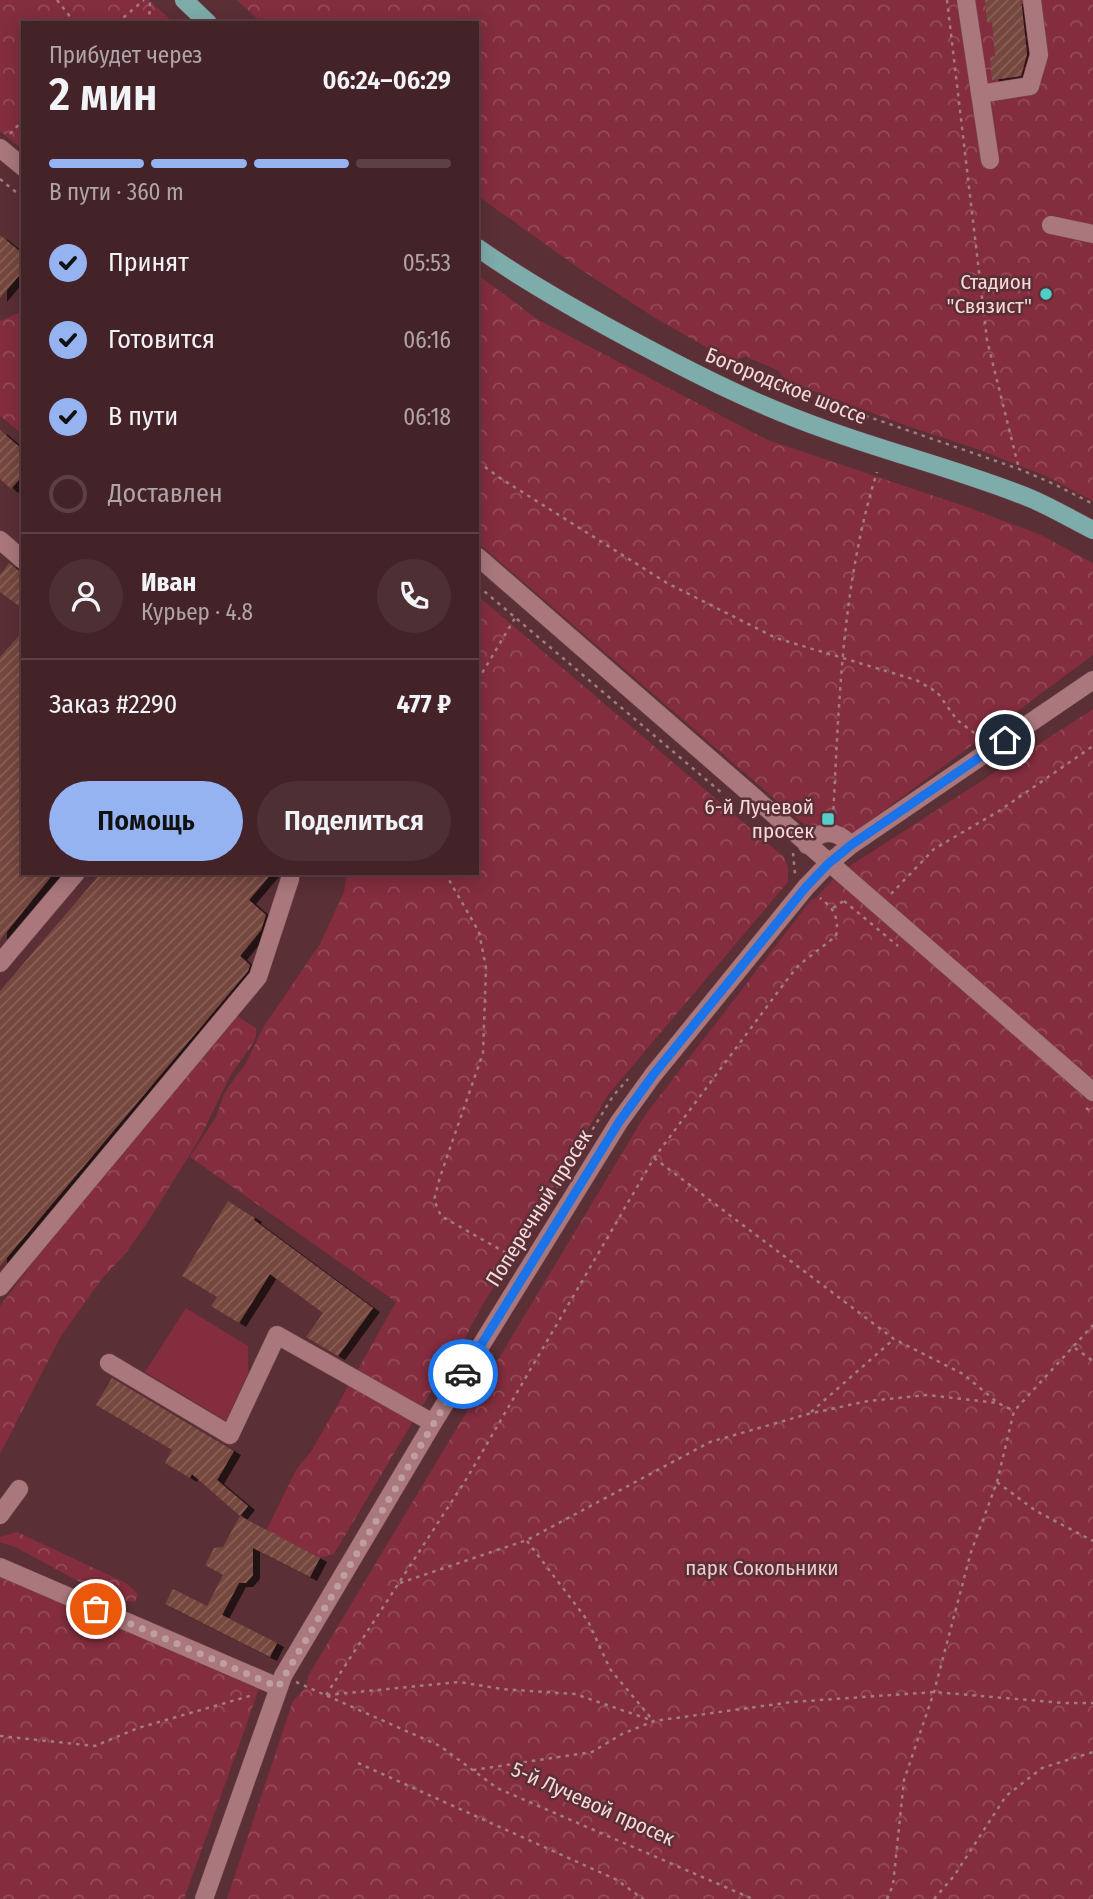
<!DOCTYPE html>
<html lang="ru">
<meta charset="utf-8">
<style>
:root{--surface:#442328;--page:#4e2f34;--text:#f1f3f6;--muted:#afa4a8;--line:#5c4045;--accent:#95b2f1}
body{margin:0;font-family:"Fira Sans Condensed",sans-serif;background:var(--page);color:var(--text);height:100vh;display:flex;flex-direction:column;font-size:26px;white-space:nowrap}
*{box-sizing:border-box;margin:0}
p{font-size:23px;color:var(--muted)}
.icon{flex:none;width:38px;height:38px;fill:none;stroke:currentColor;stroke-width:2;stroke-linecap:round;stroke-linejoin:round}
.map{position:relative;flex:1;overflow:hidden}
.side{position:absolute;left:21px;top:21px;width:458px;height:854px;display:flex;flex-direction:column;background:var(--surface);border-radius:0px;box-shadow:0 4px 18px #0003,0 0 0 2px var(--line)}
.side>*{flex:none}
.pin{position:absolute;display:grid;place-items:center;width:60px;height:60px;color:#fff;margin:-30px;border:4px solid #fff;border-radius:50%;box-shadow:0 2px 7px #0007}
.courier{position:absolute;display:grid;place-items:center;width:70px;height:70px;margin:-35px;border:5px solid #1a73e8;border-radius:50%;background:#fff;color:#222;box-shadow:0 2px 9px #0007}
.summary em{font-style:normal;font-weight:600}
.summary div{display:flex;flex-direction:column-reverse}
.summary{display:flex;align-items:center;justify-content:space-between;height:119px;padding:0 28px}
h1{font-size:46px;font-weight:600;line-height:52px}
.bar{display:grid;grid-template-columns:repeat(4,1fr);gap:10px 7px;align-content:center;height:84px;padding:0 28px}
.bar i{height:9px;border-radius:5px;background:var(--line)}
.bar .on{background:var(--accent)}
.bar p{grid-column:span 4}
.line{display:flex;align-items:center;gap:18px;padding:0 28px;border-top:2px solid var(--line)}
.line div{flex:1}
.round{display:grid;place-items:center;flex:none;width:74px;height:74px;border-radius:37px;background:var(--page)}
ol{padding:0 28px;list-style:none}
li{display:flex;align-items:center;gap:21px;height:77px}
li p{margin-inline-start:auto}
li .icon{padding:7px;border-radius:50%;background:var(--accent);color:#111;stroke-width:4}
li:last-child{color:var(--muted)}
li i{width:38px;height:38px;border:4px solid var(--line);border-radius:50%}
.action{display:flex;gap:14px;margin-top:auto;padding:14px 28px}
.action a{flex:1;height:80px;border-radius:42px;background:var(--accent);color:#111;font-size:28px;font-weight:600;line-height:80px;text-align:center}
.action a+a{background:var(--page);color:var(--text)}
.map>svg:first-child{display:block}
.grass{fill:#832d3e}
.forest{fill:url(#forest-crowns)}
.building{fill:url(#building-hatch);filter:url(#shadow)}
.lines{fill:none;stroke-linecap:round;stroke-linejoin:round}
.minor-casing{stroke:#714c51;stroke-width:19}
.major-casing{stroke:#714c51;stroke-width:19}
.path{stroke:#a07c80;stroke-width:2.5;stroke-dasharray:3.5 5;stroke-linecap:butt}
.minor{stroke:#a9777c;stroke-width:18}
.major{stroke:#7dacab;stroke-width:18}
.done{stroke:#bf9ea1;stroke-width:7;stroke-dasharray:0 12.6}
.route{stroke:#1a73e8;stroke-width:9}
.poi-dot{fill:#53cdc9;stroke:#5a2f35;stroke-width:2.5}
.labels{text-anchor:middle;stroke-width:5;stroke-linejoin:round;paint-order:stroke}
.poi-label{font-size:21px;fill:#f5d9db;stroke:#5a2f35;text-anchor:end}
.street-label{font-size:21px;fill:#f5d9db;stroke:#5a2f35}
.park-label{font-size:21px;fill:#eccacd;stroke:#5a2f35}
</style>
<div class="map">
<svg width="1093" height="1899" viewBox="0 0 1093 1899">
<defs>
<pattern id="forest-crowns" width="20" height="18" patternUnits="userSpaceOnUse" patternTransform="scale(1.75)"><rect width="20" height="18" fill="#832d3e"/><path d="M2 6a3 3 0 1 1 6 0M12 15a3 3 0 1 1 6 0" fill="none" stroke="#954b59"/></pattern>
<pattern id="building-hatch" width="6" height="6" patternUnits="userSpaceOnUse" patternTransform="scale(1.75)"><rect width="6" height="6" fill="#74473e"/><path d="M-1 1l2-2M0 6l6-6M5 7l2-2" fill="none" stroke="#886159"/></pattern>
<filter id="shadow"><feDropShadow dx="7" dy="4" stdDeviation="0" flood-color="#0009"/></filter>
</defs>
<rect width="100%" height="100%" fill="#5a2f35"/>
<path class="grass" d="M186,1308L248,1346V1373L226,1421L145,1372Z"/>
<path class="forest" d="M0,0H149L174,23H23V150L0,131Z
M237,0H1093V501L1046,476L980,450L910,427L784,380L779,371L745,356L733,362L655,318L580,269L478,196V23H262Z
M478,275L537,319L768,440L967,507L1041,535L1093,563V655L851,835L812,831L478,543Z
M23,311V435L0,416V321Z
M478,596L784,857L788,868V882L608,1095L475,1318L454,1361L439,1378L334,1554L320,1558L266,1531L296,1470L312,1450L396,1302L190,1157L216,1117L224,1094L234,1079L245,1065L264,1026L320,944L344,892L347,873H478Z
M1093,709V1899H227L293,1701L306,1687L308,1676L645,1115L811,900L816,898L839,873Z
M237,1016L256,1028V1037L252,1045L231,1074L200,1138L146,1225L125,1254L101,1280L61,1336L0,1454V1306L64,1222L172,1094L181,1076Z
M17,1532L126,1583L138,1594L135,1602L126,1601L80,1582L17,1548L0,1542V1537Z
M0,1576L259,1689L184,1899H0Z"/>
<path class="building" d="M985,0H1021L1027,54L1021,76L992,80L990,57L995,56L992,22L987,23Z
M0,235L23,254V271L0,298Z
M0,430L23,450V475L11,489L0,479Z
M9,563L23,574V609L0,592V575Z
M23,631V873H54L0,940V657Z
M101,873H272L249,900L266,915L261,930L240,956L250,965L248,971L0,1266V991Z
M228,1201L255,1218L254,1220L373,1308L338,1356L306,1337L323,1313L270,1274L239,1323L211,1306L217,1297L182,1276Z
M112,1378L234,1451L217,1480L248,1506L240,1516L192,1474L190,1478L165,1463L172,1450L96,1405Z
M240,1516L320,1558L310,1577L253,1548V1575L246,1583H239L222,1615L277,1643L270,1657L165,1604L173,1589L207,1606L223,1575L205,1565L214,1548L223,1547Z"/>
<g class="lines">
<defs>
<path id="minor" d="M966,0L990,160
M980,94L1030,86L1039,55L1032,0
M0,148L23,167
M1051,225L1093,234
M0,540L23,560
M478,557L1093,1092
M807,845C821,829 836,829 851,845
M0,963L76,873
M0,1287L258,977L290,879V873
M109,1363L230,1435L277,1335L433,1423
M0,1515L19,1489
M0,1567L278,1687
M204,1899L283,1676L433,1423L619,1122L653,1075L806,887L828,864L851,845L1093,680"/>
<path id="major" d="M184,0L208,23
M478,248C526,282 576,310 628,338C693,373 760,407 830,431C897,455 966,472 1032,499C1053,508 1073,520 1093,530"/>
</defs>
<use href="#minor" class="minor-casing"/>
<use href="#major" class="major-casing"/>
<path class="path" d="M57,0L75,23
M947,0L987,340L1019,469
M117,23L144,0
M149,23L150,0
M10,134L23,120
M0,179L23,198
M777,385L1019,469L1054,484L1093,504
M478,462L500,478L667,583L776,638L916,680L937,692L957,720L981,738
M478,586L723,794
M478,680L515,618
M833,818C839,702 842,583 877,472
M793,853L795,874
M445,873L479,932L486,968L483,1053L440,1177L434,1200L441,1216L515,1258
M891,894L934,849L999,811L1093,746
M844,901L898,946
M833,908L845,900
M1086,1108L1093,1113
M654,1158L894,1339L963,1374L998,1403L1014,1411
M548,1202L613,1096L628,1079
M1075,1348L1093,1361
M811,1412L894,1339
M997,1482L1014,1411L1093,1325
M527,1541L588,1621L610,1669L651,1718
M400,1583L527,1540L710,1442L808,1414L868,1401L927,1395L998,1403
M296,1682L440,1746L497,1788L753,1899
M326,1695L467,1478L654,1158L786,981L799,965L836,936C839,918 835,909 820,898
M327,1695L459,1682L502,1689L575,1694L654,1721
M0,1736L95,1746L138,1728L253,1695
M358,1763L617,1880L643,1899
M473,1770L592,1752L622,1734L654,1721L792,1702L934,1692L1064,1703H1093
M887,1899L893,1885L904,1780L934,1692L971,1552L997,1482L1036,1511L1093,1541
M934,1899L954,1876L1006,1796L1042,1768L1093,1752"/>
<use href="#minor" class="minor"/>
<use href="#major" class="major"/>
</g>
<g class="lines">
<path class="done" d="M96,1609L278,1687L463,1374"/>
<path class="route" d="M463,1374L619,1122L653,1075L806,887L828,864L851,845L1005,740"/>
</g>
<g class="poi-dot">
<circle cx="1046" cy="294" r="7"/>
<rect x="821" y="812" width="14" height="14" rx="3.5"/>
</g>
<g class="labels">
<g class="poi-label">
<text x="1032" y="289">Стадион<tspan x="1032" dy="24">"Связист"</tspan></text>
<text x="814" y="814">6-й Лучевой<tspan x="814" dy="24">просек</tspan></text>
</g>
<g class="street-label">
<text transform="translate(786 386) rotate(22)" y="7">Богородское шоссе</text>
<text transform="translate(539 1208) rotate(-58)" y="7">Поперечный просек</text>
<text transform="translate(593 1804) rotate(24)" y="7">5-й Лучевой просек</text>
</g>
<g class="park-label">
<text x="762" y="1575">парк Сокольники</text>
</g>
</g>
</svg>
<div class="pin" style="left:96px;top:1609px;background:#ea580c"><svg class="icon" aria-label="bag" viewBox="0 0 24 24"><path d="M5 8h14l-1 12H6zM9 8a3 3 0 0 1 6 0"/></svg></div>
<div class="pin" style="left:1005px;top:740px;background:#1f2937"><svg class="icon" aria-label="home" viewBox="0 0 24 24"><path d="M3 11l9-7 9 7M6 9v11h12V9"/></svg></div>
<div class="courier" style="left:463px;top:1374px"><svg class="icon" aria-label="car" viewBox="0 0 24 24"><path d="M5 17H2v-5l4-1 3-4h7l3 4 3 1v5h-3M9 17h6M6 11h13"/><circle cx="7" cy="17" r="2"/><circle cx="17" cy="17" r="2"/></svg></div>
<section class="side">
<div class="summary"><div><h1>2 мин</h1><p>Прибудет через</p></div><em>06:24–06:29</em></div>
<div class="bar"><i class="on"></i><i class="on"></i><i class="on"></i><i></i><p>В пути · 360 m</p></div>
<ol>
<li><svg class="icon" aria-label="check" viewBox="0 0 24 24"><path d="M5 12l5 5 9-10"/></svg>Принят<p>05:53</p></li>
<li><svg class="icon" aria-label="check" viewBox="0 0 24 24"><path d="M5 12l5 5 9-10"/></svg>Готовится<p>06:16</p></li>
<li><svg class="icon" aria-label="check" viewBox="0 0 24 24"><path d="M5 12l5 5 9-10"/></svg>В пути<p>06:18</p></li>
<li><i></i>Доставлен</li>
</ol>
<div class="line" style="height:126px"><a class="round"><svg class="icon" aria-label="person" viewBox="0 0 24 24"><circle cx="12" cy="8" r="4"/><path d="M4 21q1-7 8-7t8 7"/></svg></a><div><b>Иван</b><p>Курьер · 4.8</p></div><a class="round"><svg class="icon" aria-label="phone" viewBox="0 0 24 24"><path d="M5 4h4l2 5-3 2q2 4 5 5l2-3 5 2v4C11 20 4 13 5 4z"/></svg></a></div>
<div class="line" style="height:91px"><div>Заказ #2290</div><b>477 ₽</b></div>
<div class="action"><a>Помощь</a><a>Поделиться</a></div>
</section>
</div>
